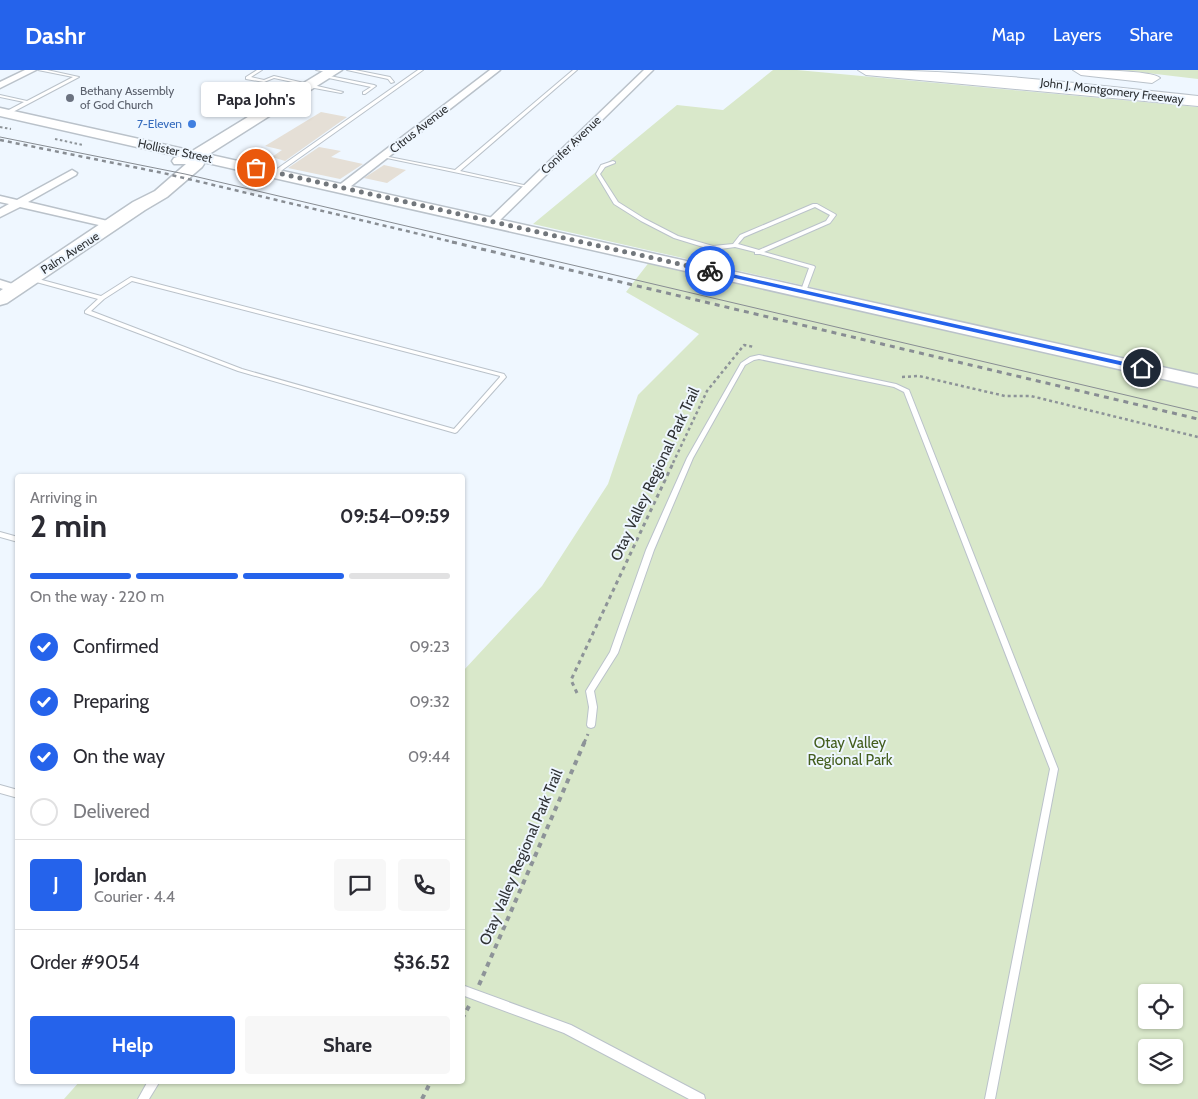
<!DOCTYPE html>
<meta charset="utf-8">
<style>
:root{--surface:#fff;--page:#f7f7f7;--text:#2b2b33;--muted:#7c7c81;--line:#e1e1e2;--accent:#2563eb}
body{margin:0;font-family:Cabin,sans-serif;background:var(--page);color:var(--text);height:100vh;display:flex;flex-direction:column;font-size:19px;white-space:nowrap}
*{box-sizing:border-box;margin:0}
p{font-size:16px;color:var(--muted)}
.icon{flex:none;width:28px;height:28px;fill:none;stroke:currentColor;stroke-width:2;stroke-linecap:round;stroke-linejoin:round}
.map{position:relative;flex:1;overflow:hidden}
.side{position:absolute;left:15px;top:404px;width:450px;height:610px;display:flex;flex-direction:column;background:var(--surface);border-radius:5px;box-shadow:0 1px 4px #0004}
.side>*{flex:none}
.tools{position:absolute;left:1138px;top:914px;display:grid;gap:10px}
.tools a{display:grid;place-items:center;width:45px;height:45px;border-radius:5px;background:var(--surface);box-shadow:0 1px 4px #0004;font-size:25px}
.pin{position:absolute;display:grid;place-items:center;width:42px;height:42px;color:#fff;margin:-21px;border:2px solid #fff;border-radius:50%;box-shadow:0 1px 5px #0007}
.courier{position:absolute;display:grid;place-items:center;width:50px;height:50px;margin:-25px;border:4px solid #2563eb;border-radius:50%;background:#fff;color:#222;box-shadow:0 1px 6px #0007}
.bubble{position:absolute;height:35px;border-radius:5px;background:var(--surface);box-shadow:0 1px 4px #0004;font-size:16px;font-weight:800;line-height:35px;text-align:center}
.head em{font-style:normal;font-weight:800}
.head div{display:flex;flex-direction:column-reverse}
.head{display:flex;align-items:center;justify-content:space-between;height:85px;padding:0 15px}
h1{font-size:32px;font-weight:800;line-height:38px}
.bar{display:grid;grid-template-columns:repeat(4,1fr);gap:8px 5px;align-content:center;height:60px;padding:0 15px}
.bar i{height:6px;border-radius:4px;background:var(--line)}
.bar .selected{background:var(--accent)}
.bar p{grid-column:span 4}
.line{display:flex;align-items:center;gap:12px;padding:0 15px;border-top:1px solid var(--line)}
.line div{flex:1}
.round{display:grid;place-items:center;flex:none;width:52px;height:52px;border-radius:5px;background:var(--page)}
ol{padding:0 15px;list-style:none}
li{display:flex;align-items:center;gap:15px;height:55px}
li p{margin-inline-start:auto}
li .icon{padding:5px;border-radius:50%;background:var(--accent);color:#fff;stroke-width:4}
li:last-child{color:var(--muted)}
li i{width:28px;height:28px;border:2px solid var(--line);border-radius:50%}
.button{display:flex;gap:10px;margin-top:auto;padding:10px 15px}
.button a{flex:1;height:58px;border-radius:5px;background:var(--accent);color:#fff;font-size:20px;font-weight:800;line-height:58px;text-align:center}
.button a+a{background:var(--page);color:var(--text)}
header{display:flex;align-items:center;gap:30px;box-sizing:border-box;height:70px;padding:0 25px;background:var(--accent);color:#fff}
header strong{font-size:24px}
nav{display:flex;gap:28px;margin-inline-start:auto;font-size:18px}
.map>svg:first-child{display:block}
.green{fill:#d9e8ca;fill-rule:evenodd}
.building{fill:#e5dfd6}
.lines{fill:none;stroke-linecap:round;stroke-linejoin:round}
.lane-casing{stroke:#bac2ca;stroke-width:2}
.street-casing{stroke:#bac2ca;stroke-width:3}
.secondary-casing{stroke:#bac2ca;stroke-width:3}
.primary-casing{stroke:#bac2ca;stroke-width:3}
.highway-casing{stroke:#bac2ca;stroke-width:2}
.path-far3{stroke:#8d9398;stroke-width:2;stroke-dasharray:2.5 2.5;stroke-linecap:butt}
.path-far2{stroke:#8d9398;stroke-width:2.5;stroke-dasharray:3 3;stroke-linecap:butt}
.path-far1{stroke:#8d9398;stroke-width:3;stroke-dasharray:4 4;stroke-linecap:butt}
.path{stroke:#8d9398;stroke-width:4;stroke-dasharray:5 5;stroke-linecap:butt}
.lane{fill:#fff;fill-rule:evenodd}
.street{fill:#fff;fill-rule:evenodd}
.secondary{fill:#fff;fill-rule:evenodd}
.primary{fill:#fff;fill-rule:evenodd}
.highway{fill:#fff;fill-rule:evenodd}
.tram{stroke:#888d93;stroke-width:1}
.rail-far1{stroke:#888d93;stroke-width:2.5;stroke-dasharray:4 4;stroke-linecap:butt}
.rail{stroke:#888d93;stroke-width:3;stroke-dasharray:5 5;stroke-linecap:butt}
.route{fill:#2563eb}
.done{stroke:#72777c;stroke-width:5;stroke-dasharray:0 9}
.worship-dot{fill:#6b7280;stroke:#eff7ff;stroke-width:2}
.shop-dot{fill:#3f7fe0;stroke:#eff7ff;stroke-width:2}
.labels{text-anchor:middle;stroke-width:4;stroke-linejoin:round;paint-order:stroke}
.far-worship-label{font-size:12px;fill:#5b616d;stroke:#eff7ff;text-anchor:start}
.far-street-label{font-size:12px;fill:#2f3235;stroke:#eff7ff}
.far-shop-label{font-size:12px;fill:#366cbe;stroke:#eff7ff;text-anchor:end}
.street-label{font-size:15px;fill:#2f3235;stroke:#eff7ff}
.park-label{font-size:15px;fill:#445e1e;stroke:#eff7ff}
</style>
<header>
<strong>Dashr</strong>
<nav><a>Map</a><a>Layers</a><a>Share</a></nav>
</header>
<div class="map">
<svg width="1198" height="1029" viewBox="0 0 1198 1029">
<rect width="100%" height="100%" fill="#eff7ff"/>
<path class="green" d="M773,0H797L1198,37V305L533,154L677,35L723,40Z
M1122,0H1198V9Z
M650,191L1198,317V1029H64L80,1011H462L463,601L542,516L608,414L638,325L699,264L626,222ZM1146,922H1174V950H1146ZM1146,978H1174V1005H1146Z"/>
<path class="building" d="M321,42L347,47L285,91L272,87L282,80L265,76Z
M319,77L341,81L331,87L363,94L340,109L288,98Z
M384,95L406,100L387,113L364,108Z"/>
<g class="lines">
<defs>
<path id="lane" d="M38,0H47L79,7L9,44H5V42L24,32L0,27V25L27,31L73,7Z
M257,0H262L251,7L264,10L274,6L343,22L341,23L309,17L307,15L274,8L264,12L246,9V7Z
M316,0H326L333,2L331,3Z
M347,0H355L390,7L394,12L391,13L388,9Z
M418,0H423L278,103H274V101Z
M573,0H577L460,101L528,116L530,117V118L382,87L384,86L455,100Z
M325,5L374,15L376,16L365,24H363V22L371,17L324,7V5Z
M613,91L615,92V93L605,97L600,104L618,132L645,149L678,166L713,176L733,174L740,165L813,134H817L835,144L836,145L830,153L764,182L814,196L815,197L805,224H801L800,223L809,198L760,184H755V182L735,177L713,180L674,168L641,151L614,134L596,104L601,95ZM815,137L830,145L826,151L759,180L738,174L744,167Z
M31,207L101,226L131,207L504,304L506,307L457,362L455,363L238,301L85,243V241L98,229L29,210V208ZM132,211L500,306V307L454,359L242,299L91,241L104,229Z
M759,285L896,314L909,320L1058,699L995,1029H985L1050,699L904,322L894,317L759,289L754,290L745,295L693,388L654,480L618,583L594,621L597,637L595,655L594,657L591,658L588,657L587,655L589,637L586,621L610,582L646,480L687,388L741,293L750,287Z
M0,462L18,467V472L0,467Z
M0,715L18,720V728L0,723Z
M462,915L571,955L704,1025L705,1029H689L564,963L462,925Z
M148,1011H160L149,1029H138Z"/>
<path id="street" d="M25,0H36L0,18V12Z
M490,0H500L346,120H338V116Z
M644,0H653L497,153H489V149Z
M72,100L77,103L76,105L28,132L116,153V157L112,158L20,137L0,147V139L9,134L0,132V126L17,130Z
M0,210L19,216L21,219L15,223L0,218Z"/>
<path id="secondary" d="M0,38L1198,305V317L0,46Z"/>
<path id="primary" d="M325,0H342L203,88L204,94L202,97L167,127L145,140L7,233L0,235V221L133,132L155,121L186,94H174L172,91L174,88L189,83Z"/>
<path id="highway" d="M858,0C971,0 1086,14 1198,26V36L866,5Z
M1073,0C1089,0 1152,0 1160,8L1152,13L1081,5Z"/>
</defs>
<use href="#lane" class="lane-casing"/>
<use href="#street" class="street-casing"/>
<use href="#secondary" class="secondary-casing"/>
<use href="#primary" class="primary-casing"/>
<use href="#highway" class="highway-casing"/>
<path class="path-far3" d="M0,57L11,59
M55,69L83,75"/>
<path class="path-far2" d="M902,307L919,306L1005,326H1031L1198,367
M673,393L707,321L744,275L754,277"/>
<path class="path-far1" d="M577,623L571,610L674,391
M584,673L588,664"/>
<path class="path" d="M479,915L585,671
M462,949L469,936
M422,1029L431,1011"/>
<use href="#lane" class="lane"/>
<use href="#street" class="street"/>
<use href="#secondary" class="secondary"/>
<use href="#primary" class="primary"/>
<use href="#highway" class="highway"/>
<path class="tram" d="M0,67L185,104L1198,342"/>
<path class="rail-far1" d="M0,70L163,103L457,173"/>
<path class="rail" d="M452,172L1198,349"/>
</g>
<path class="route" d="M710,199L1142,296L1145,298L1142,300L708,202Z"/>
<g class="lines">
<path class="done" d="M256,98L710,201"/>
</g>
<circle class="worship-dot" cx="70" cy="28" r="5"/>
<circle class="shop-dot" cx="192" cy="54" r="5"/>
<g class="labels">
<g class="far-worship-label">
<text x="80" y="25">Bethany Assembly<tspan x="80" dy="14">of God Church</tspan></text>
</g>
<g class="far-street-label">
<text transform="translate(1112 21) rotate(7)" y="4">John J. Montgomery Freeway</text>
<text transform="translate(419 59) rotate(-38)" y="4">Citrus Avenue</text>
<text transform="translate(571 75) rotate(-44)" y="4">Conifer Avenue</text>
<text transform="translate(175 81) rotate(12)" y="4">Hollister Street</text>
<text transform="translate(70 183) rotate(-33)" y="4">Palm Avenue</text>
</g>
<g class="far-shop-label">
<text x="182" y="58">7-Eleven</text>
</g>
<g class="street-label">
<text transform="translate(655 404) rotate(-65)" y="5">Otay Valley Regional Park Trail</text>
<text transform="translate(521 787) rotate(-67)" y="5">Otay Valley Regional Park Trail</text>
</g>
<g class="park-label">
<text x="850" y="678">Otay Valley<tspan x="850" dy="17">Regional Park</tspan></text>
</g>
</g>
</svg>
<div class="tools">
<a><svg class="icon" aria-label="locate" viewBox="0 0 24 24"><circle cx="12" cy="12" r="6"/><path d="M12 2v4M12 18v4M2 12h4M18 12h4"/></svg></a>
<a><svg class="icon" aria-label="layers" viewBox="0 0 24 24"><path d="M12 4l9 5-9 5-9-5zM3 14l9 5 9-5"/></svg></a>
</div>
<div class="pin" style="left:256px;top:98px;background:#ea580c"><svg class="icon" aria-label="bag" viewBox="0 0 24 24"><path d="M5 8h14l-1 12H6zM9 8a3 3 0 0 1 6 0"/></svg></div>
<div class="pin" style="left:1142px;top:298px;background:#1f2937"><svg class="icon" aria-label="home" viewBox="0 0 24 24"><path d="M3 11l9-7 9 7M6 9v11h12V9"/></svg></div>
<div class="courier" style="left:710px;top:201px"><svg class="icon" aria-label="bike" viewBox="0 0 24 24"><circle cx="6" cy="16" r="4"/><circle cx="18" cy="16" r="4"/><path d="M6 16l4-8h5l3 8M10 8l3 8H6M13 5h3"/></svg></div>
<div class="bubble" style="left:201px;top:12px;width:110px">Papa John's</div>
<section class="side">
<div class="head"><div><h1>2 min</h1><p>Arriving in</p></div><em>09:54–09:59</em></div>
<div class="bar"><i class="selected"></i><i class="selected"></i><i class="selected"></i><i></i><p>On the way · 220 m</p></div>
<ol>
<li><svg class="icon" aria-label="check" viewBox="0 0 24 24"><path d="M5 12l5 5 9-10"/></svg>Confirmed<p>09:23</p></li>
<li><svg class="icon" aria-label="check" viewBox="0 0 24 24"><path d="M5 12l5 5 9-10"/></svg>Preparing<p>09:32</p></li>
<li><svg class="icon" aria-label="check" viewBox="0 0 24 24"><path d="M5 12l5 5 9-10"/></svg>On the way<p>09:44</p></li>
<li><i></i>Delivered</li>
</ol>
<div class="line" style="height:90px"><b class="round" style="background:var(--accent);color:#fff">J</b><div><b>Jordan</b><p>Courier · 4.4</p></div><a class="round"><svg class="icon" aria-label="chat" viewBox="0 0 24 24"><path d="M4 5h16v11H9l-5 4z"/></svg></a><a class="round"><svg class="icon" aria-label="phone" viewBox="0 0 24 24"><path d="M5 4h4l2 5-3 2q2 4 5 5l2-3 5 2v4C11 20 4 13 5 4z"/></svg></a></div>
<div class="line" style="height:65px"><div>Order #9054</div><b>$36.52</b></div>
<div class="button"><a>Help</a><a>Share</a></div>
</section>
</div>
